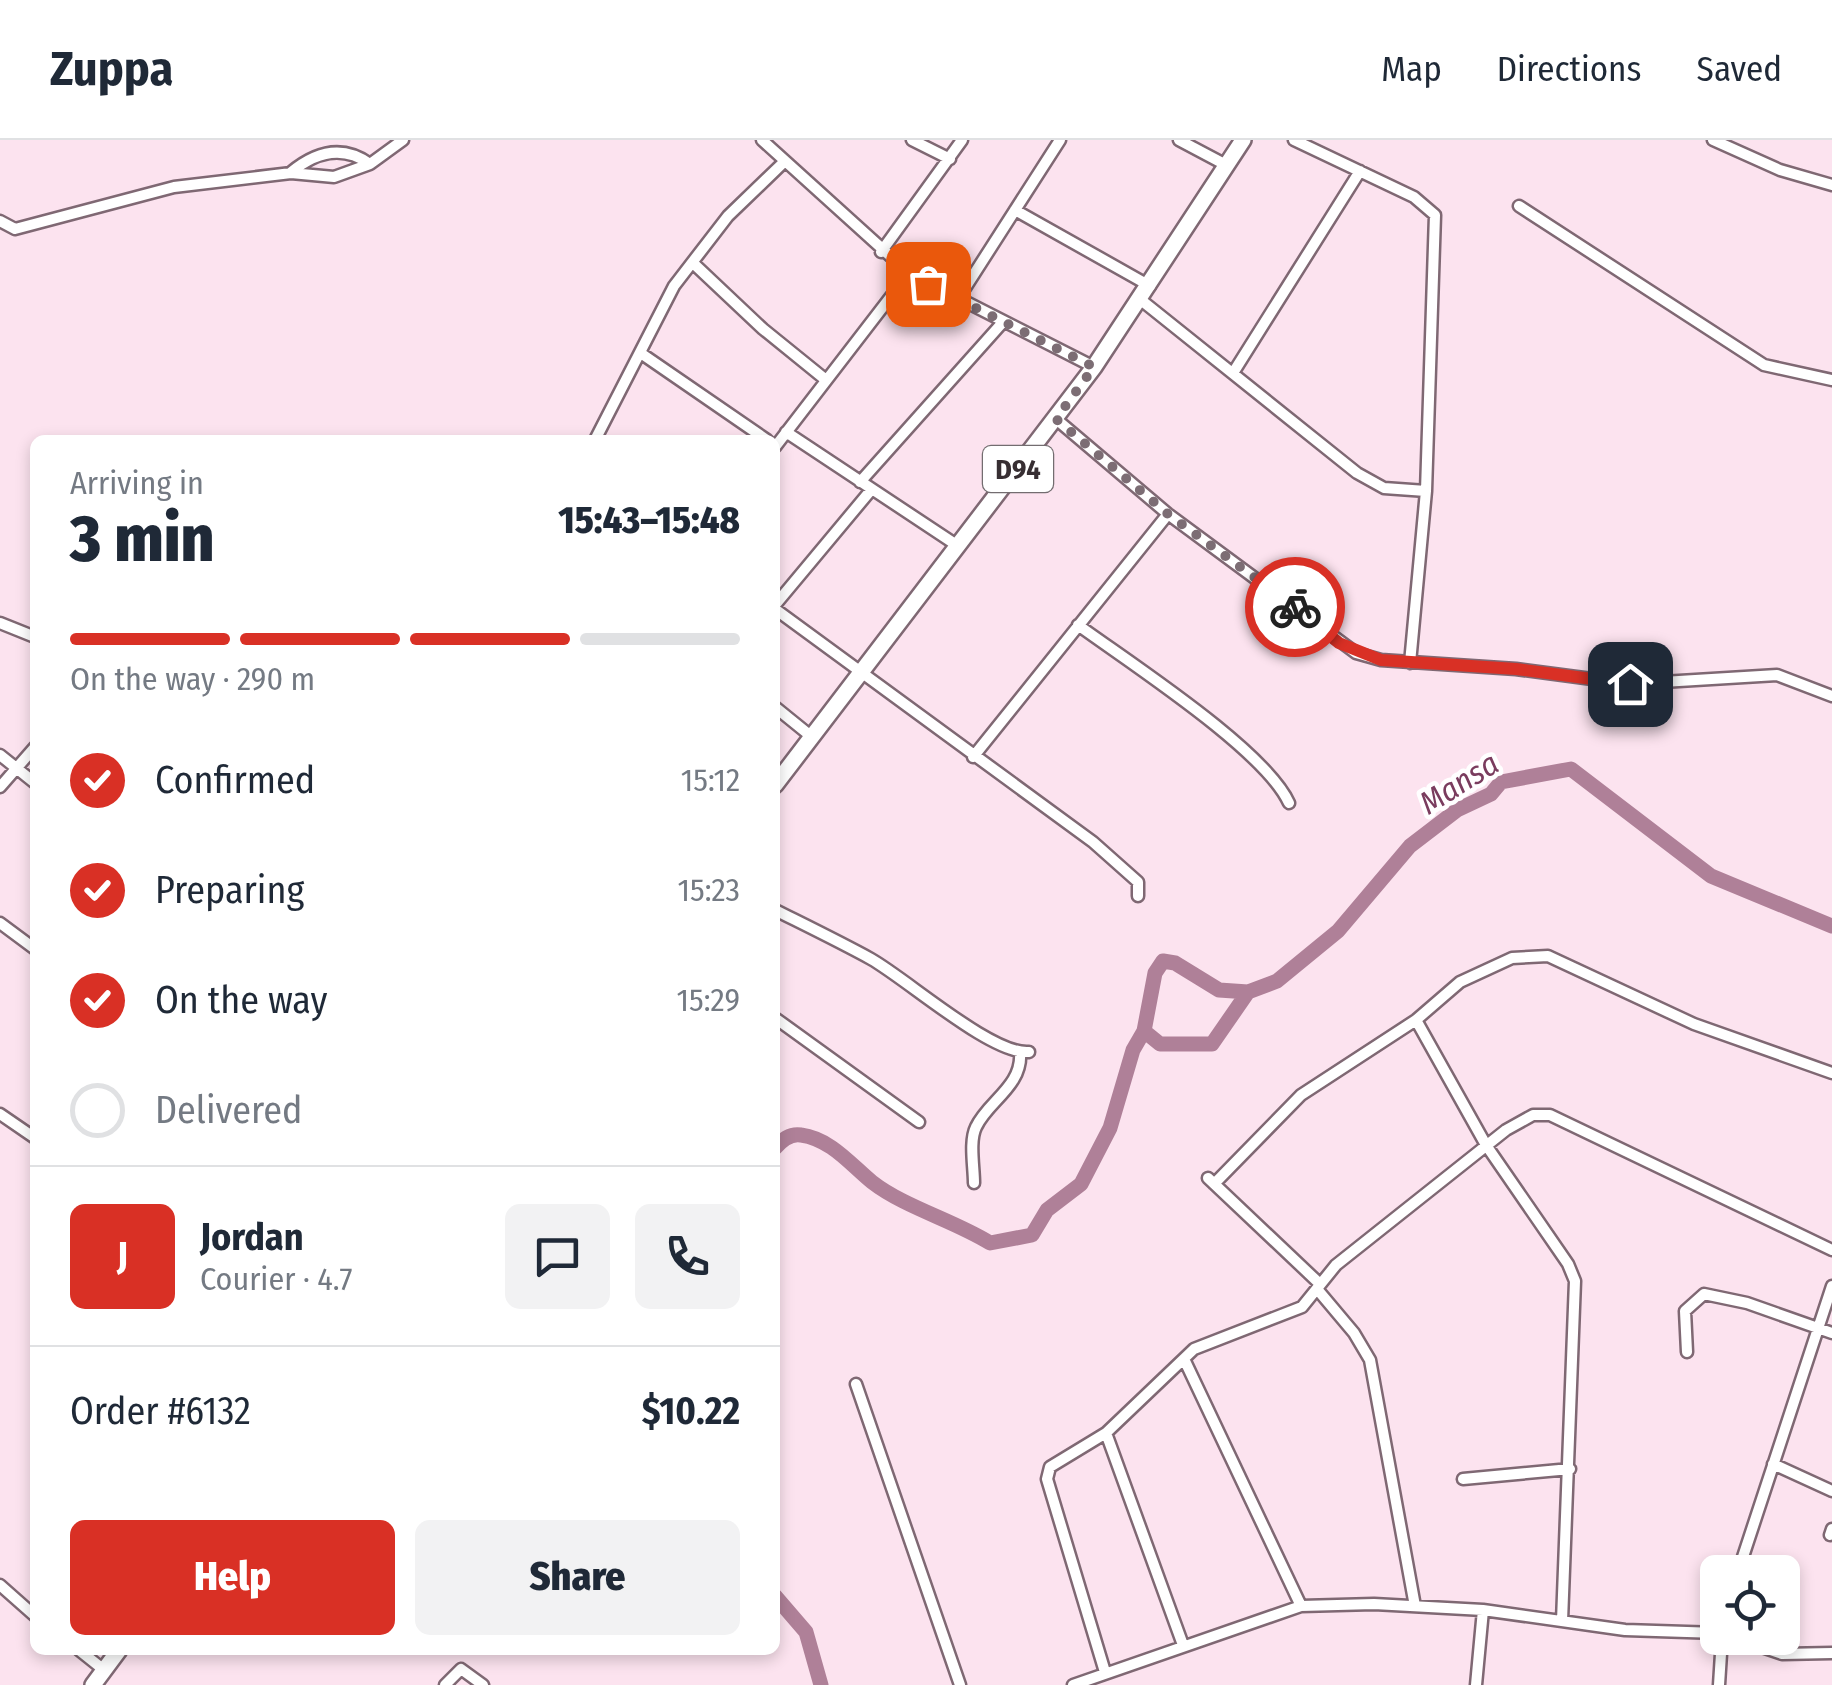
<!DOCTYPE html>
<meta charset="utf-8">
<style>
:root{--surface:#fff;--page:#f2f2f3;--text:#1f2937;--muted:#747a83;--line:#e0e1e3;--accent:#d93025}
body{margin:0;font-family:"Fira Sans Condensed",sans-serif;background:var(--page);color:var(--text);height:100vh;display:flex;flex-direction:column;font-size:38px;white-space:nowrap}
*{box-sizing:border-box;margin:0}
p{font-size:32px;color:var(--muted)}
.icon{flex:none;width:55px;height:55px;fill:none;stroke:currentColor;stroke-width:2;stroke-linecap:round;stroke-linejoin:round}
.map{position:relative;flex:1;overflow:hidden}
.details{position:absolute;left:30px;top:295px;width:750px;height:1220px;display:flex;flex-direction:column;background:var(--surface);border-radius:15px;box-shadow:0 5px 15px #0003}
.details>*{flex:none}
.controls{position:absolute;left:1700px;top:1415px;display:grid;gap:20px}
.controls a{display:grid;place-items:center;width:100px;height:100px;border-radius:15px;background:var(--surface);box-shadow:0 5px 15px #0003;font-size:50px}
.pin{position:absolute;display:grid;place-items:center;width:85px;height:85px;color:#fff;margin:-42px;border-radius:20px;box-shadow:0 5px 15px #0006}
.courier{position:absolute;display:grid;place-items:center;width:100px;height:100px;margin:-50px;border:8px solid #d93025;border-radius:50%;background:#fff;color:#222;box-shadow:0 2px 12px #0007}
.summary em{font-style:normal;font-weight:800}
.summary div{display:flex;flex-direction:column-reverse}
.summary{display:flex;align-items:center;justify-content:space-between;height:170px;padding:0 40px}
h1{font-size:65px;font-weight:800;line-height:75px}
.bar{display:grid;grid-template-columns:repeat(4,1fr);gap:15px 10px;align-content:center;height:120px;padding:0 40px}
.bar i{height:12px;border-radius:8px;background:var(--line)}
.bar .active{background:var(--accent)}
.bar p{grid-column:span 4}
.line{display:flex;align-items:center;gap:25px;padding:0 40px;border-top:2px solid var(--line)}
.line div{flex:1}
.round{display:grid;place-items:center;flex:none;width:105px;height:105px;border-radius:15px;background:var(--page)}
ol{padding:0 40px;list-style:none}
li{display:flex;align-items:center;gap:30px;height:110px}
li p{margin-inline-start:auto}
li .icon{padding:10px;border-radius:50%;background:var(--accent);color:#fff;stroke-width:4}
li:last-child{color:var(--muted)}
li i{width:55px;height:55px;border:5px solid var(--line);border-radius:50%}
.button{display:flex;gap:20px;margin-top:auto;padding:20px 40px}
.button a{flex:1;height:115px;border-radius:15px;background:var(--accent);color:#fff;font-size:40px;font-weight:800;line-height:115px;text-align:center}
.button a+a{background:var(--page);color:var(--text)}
header{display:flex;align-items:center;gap:60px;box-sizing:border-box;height:140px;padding:0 50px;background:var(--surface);border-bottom:2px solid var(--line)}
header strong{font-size:48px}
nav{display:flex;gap:55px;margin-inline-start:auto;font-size:35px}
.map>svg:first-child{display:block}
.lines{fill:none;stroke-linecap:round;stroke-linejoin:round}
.river{stroke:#af8098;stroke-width:15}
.street-casing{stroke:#7f6873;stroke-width:15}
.primary-casing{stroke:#7f6873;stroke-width:20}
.street{stroke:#fff;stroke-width:10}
.primary{stroke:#fff;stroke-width:15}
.done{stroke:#7c6d74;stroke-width:10;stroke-dasharray:0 18}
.route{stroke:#d93025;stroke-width:12}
.labels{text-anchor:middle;stroke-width:9;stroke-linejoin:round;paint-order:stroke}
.shield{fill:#fff;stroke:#736d70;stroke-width:2.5}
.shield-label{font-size:28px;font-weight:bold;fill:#372e32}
.water-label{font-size:32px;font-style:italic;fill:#7a3c5e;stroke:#fff}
</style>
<header>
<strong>Zuppa</strong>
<nav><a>Map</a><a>Directions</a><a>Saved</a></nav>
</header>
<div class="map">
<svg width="1832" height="1545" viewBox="0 0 1832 1545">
<rect width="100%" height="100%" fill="#fce3ef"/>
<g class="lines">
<path class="river" d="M1144,891L1160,904H1212L1248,852
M775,1008C782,1000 790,993 801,995C831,999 851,1025 872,1042C904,1067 955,1081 990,1103L1032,1095L1047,1070L1081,1044L1110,988L1133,910L1144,891L1155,833L1163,821L1175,823L1219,850L1248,852L1277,841L1338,791L1410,706L1457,670L1491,654L1501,642L1571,629L1711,736L1832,786
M775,1456L806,1492L821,1545"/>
<defs>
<path id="street" d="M762,0L909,133L1094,227
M912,0L950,19
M1179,0L1228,26
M1294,0L1414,57L1435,75L1426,351L1410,523
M1713,0L1780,30L1832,45
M290,33C315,12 342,4 370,24
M1519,66L1764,225L1832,240
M1015,70L1150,146
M0,81L15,89L174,47L291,33L334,37L370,24L403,0
M881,112L962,0
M693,123L763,189L826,240
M958,159L1060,0
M1141,160L1357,333L1384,348L1426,351
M642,214L767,300
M1233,233L1360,31
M1056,279L1168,374L1356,513L1381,520L1516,529L1630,544L1777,535L1832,556
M786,292L958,406
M595,300L674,146L728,76L784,22
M775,307L909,133
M860,342L1003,182
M775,465L871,350
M775,469L1093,702L1138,742V756
M0,483L35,497
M1078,485C1130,523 1265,610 1289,663
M775,567L812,597
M0,615L35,643
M973,617L1168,374
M0,647L35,607
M775,770C807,786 840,802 871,819C908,840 992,915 1029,912
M0,783L35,809
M775,878L919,982
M1416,880L1486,1005L1568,1124L1575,1141L1562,1481
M0,974L35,998
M1208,1038L1320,1144
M974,1043C974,1027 969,1001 976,987C988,961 1023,946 1020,912
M1214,1044L1301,955L1416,880L1460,842L1512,818L1548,816L1694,884L1832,933
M1317,1149L1354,1193L1370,1220L1415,1466
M1687,1212L1685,1171L1704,1154L1747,1163L1832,1193
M1184,1219L1301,1466
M856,1244L960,1545
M1106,1293L1183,1505
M1773,1324L1832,1351
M1463,1339L1570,1329
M1830,1395L1832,1389
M1738,1432L1832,1146
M0,1445L35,1476
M1735,1498L1782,1514L1832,1513
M79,1510L104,1530
M1105,1532L1047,1339L1050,1327L1106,1293L1194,1209L1302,1167L1336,1125L1506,990L1533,975H1550L1832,1110
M445,1545L461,1529L483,1545
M1073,1545L1301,1466L1374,1464L1483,1470L1625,1490L1718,1493
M1476,1545L1483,1470
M1719,1545L1722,1498"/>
<path id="primary" d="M775,645L1094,227L1243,0
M93,1545L119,1510"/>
</defs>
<use href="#street" class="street-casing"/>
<use href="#primary" class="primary-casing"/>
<use href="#street" class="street"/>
<use href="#primary" class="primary"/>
</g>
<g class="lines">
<path class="done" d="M928,144L1094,227L1056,279L1168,374L1295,467"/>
<path class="route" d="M1295,467L1339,503L1381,520L1516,529L1630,544"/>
</g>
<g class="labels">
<rect class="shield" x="983" y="306" width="70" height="46" rx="8"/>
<g class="shield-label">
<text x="1018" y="339">D94</text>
</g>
<g class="water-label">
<text transform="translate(1459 643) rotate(-32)" y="11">Mansa</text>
</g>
</g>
</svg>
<div class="controls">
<a><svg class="icon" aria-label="locate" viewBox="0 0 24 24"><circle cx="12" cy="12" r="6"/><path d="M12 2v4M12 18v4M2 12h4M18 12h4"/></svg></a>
</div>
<div class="pin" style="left:928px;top:144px;background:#ea580c"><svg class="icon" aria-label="bag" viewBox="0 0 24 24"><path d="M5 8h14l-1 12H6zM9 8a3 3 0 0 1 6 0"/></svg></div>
<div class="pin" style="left:1630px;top:544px;background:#1f2937"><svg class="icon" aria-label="home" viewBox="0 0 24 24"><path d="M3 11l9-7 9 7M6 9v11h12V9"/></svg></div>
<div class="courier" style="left:1295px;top:467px"><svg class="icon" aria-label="bike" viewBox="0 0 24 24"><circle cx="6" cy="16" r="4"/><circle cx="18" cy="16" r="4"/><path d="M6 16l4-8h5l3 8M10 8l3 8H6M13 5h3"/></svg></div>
<section class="details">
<div class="summary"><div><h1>3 min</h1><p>Arriving in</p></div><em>15:43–15:48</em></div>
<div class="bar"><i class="active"></i><i class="active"></i><i class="active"></i><i></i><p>On the way · 290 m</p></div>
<ol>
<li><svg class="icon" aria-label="check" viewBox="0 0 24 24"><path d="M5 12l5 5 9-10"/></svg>Confirmed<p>15:12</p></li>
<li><svg class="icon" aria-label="check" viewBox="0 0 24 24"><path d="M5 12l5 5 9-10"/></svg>Preparing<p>15:23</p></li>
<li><svg class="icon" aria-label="check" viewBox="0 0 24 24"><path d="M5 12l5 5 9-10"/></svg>On the way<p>15:29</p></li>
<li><i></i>Delivered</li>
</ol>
<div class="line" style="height:180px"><b class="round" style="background:var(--accent);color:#fff">J</b><div><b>Jordan</b><p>Courier · 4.7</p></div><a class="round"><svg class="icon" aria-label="chat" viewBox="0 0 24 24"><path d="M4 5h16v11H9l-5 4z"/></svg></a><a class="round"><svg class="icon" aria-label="phone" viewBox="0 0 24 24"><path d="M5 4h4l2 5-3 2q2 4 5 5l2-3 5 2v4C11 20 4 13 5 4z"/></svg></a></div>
<div class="line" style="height:130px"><div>Order #6132</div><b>$10.22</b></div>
<div class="button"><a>Help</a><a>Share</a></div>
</section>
</div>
